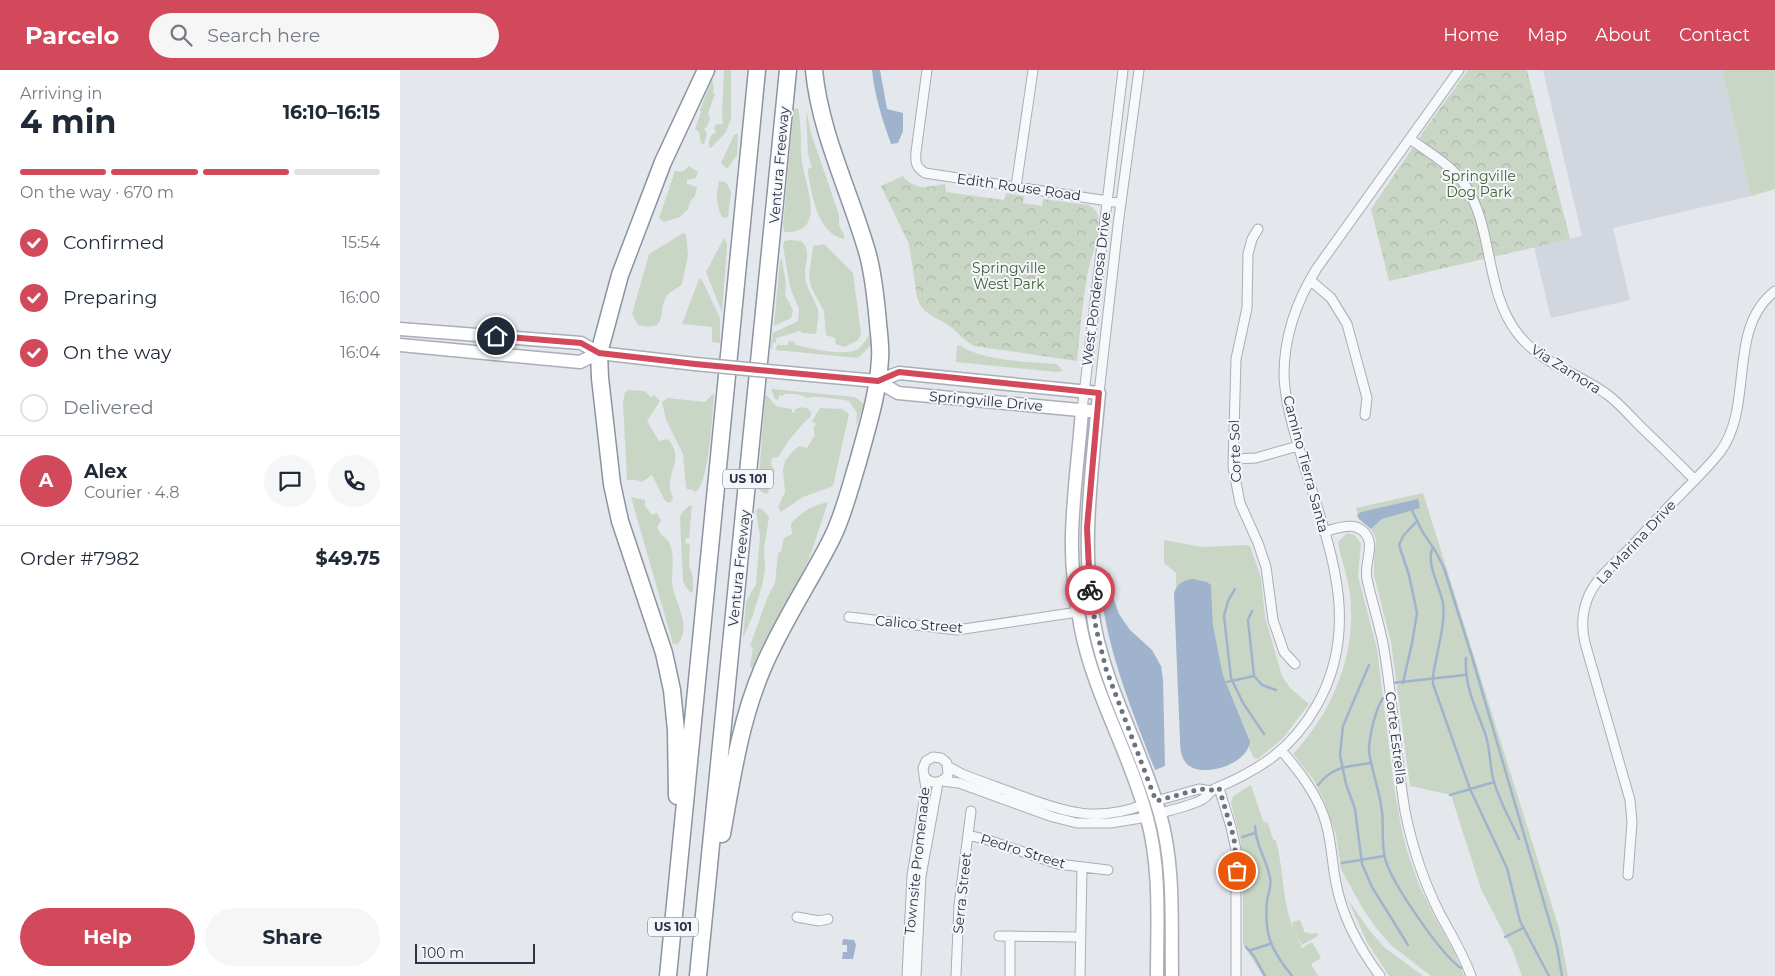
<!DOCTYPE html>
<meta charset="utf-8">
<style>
:root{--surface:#fff;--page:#f6f6f7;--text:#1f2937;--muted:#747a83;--line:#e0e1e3;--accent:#d1495b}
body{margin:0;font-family:Montserrat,sans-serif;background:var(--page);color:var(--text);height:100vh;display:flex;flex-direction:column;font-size:19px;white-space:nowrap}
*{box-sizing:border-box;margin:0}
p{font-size:16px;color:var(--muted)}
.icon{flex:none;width:28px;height:28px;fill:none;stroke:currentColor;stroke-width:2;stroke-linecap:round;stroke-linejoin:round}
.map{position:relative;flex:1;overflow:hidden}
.details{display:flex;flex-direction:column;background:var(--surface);width:400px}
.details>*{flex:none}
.scale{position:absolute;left:15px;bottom:12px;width:120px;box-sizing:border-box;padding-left:5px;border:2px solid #2b3445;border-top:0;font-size:14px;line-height:18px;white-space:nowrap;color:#2b3445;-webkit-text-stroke:4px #f4f6f9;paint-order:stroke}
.pin{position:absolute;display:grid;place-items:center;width:42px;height:42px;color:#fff;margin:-21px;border:2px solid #fff;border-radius:50%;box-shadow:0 1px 5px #0007}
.courier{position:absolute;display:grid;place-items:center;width:50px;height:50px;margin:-25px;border:4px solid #d1495b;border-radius:50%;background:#fff;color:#222;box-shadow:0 1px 6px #0007}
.head em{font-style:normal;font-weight:700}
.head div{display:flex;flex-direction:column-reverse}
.head{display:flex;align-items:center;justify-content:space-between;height:85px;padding:0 20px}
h1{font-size:32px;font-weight:700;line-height:38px}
.bar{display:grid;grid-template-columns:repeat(4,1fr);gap:8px 5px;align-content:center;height:60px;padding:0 20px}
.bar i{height:6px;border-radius:4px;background:var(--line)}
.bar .active{background:var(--accent)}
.bar p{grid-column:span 4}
.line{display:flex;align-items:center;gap:12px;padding:0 20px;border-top:1px solid var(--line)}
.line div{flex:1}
.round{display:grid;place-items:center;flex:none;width:52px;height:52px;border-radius:26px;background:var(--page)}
ol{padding:0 20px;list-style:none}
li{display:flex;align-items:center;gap:15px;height:55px}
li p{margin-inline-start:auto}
li .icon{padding:5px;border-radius:50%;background:var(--accent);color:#fff;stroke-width:4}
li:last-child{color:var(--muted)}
li i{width:28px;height:28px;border:2px solid var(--line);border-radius:50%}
.button{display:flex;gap:10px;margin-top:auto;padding:10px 20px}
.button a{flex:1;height:58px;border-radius:30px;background:var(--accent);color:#fff;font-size:20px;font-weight:700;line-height:58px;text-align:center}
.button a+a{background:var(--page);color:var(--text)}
header{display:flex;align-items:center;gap:30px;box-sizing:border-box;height:70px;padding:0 25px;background:var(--accent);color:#fff}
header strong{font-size:24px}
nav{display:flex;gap:28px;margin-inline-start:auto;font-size:18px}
.search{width:350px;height:45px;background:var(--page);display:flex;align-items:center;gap:12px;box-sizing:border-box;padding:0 18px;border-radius:28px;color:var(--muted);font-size:19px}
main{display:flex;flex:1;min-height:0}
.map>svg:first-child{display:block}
.built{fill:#d2d6de}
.green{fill:#c9d6c5}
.forest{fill:url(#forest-crowns)}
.water{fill:#9fb4cc}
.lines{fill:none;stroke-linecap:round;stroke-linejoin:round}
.stream{stroke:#9fb4cc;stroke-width:2.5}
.street-casing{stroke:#a9aeb7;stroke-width:11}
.secondary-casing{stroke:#a9aeb7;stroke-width:15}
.highway-casing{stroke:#8b94a3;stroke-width:19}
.street{stroke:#f7f8fa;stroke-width:9}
.secondary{stroke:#fff;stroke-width:12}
.highway{stroke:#fff;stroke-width:16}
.secondary-bridge-casing{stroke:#a9aeb7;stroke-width:15;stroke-linecap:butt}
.secondary-bridge{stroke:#fff;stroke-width:12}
.done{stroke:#6c737f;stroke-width:5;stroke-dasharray:0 9}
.route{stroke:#d1495b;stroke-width:6}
.labels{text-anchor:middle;stroke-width:4;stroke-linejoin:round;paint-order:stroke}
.shield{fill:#f4f6f9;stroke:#676e7b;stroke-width:1}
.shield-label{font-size:12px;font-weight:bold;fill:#2b3445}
.street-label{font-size:14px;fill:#2b3445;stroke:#f4f6f9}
.park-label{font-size:14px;fill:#3f6138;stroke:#f4f6f9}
</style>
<header>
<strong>Parcelo</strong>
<div class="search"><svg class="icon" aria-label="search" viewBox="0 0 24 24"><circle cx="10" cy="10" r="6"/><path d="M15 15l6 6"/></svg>Search here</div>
<nav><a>Home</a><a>Map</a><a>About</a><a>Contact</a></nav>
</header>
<main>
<section class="details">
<div class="head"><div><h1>4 min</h1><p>Arriving in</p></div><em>16:10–16:15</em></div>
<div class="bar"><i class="active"></i><i class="active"></i><i class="active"></i><i></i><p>On the way · 670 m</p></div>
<ol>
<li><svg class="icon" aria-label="check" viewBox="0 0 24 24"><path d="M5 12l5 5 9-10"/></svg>Confirmed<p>15:54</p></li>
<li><svg class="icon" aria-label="check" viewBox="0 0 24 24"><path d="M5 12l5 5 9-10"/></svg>Preparing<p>16:00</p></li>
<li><svg class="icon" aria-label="check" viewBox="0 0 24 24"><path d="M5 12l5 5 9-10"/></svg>On the way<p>16:04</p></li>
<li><i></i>Delivered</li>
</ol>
<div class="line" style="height:90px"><b class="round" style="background:var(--accent);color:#fff">A</b><div><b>Alex</b><p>Courier · 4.8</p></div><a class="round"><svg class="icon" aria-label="chat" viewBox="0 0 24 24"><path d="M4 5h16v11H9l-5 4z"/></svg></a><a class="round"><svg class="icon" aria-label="phone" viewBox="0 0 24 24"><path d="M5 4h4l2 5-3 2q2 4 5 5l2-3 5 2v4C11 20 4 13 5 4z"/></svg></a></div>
<div class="line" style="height:65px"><div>Order #7982</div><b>$49.75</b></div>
<div class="button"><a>Help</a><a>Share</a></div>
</section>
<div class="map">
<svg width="1375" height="906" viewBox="0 0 1375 906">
<defs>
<pattern id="forest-crowns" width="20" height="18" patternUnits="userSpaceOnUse" patternTransform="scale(1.25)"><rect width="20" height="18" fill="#c9d6c5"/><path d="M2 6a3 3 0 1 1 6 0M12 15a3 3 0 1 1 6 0" fill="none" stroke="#adb8ab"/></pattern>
</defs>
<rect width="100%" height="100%" fill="#e4e7ec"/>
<path class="built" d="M1143,0H1322L1351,126L1213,158L1230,230L1151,248L1134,177L1182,166Z"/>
<path class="green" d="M324,0H331V48L326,62L311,78L309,77C309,69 309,66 316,62L314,58L316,54H323L322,43Z
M1322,0H1375V119L1351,126Z
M312,9L314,18L313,22L315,24L308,43L310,48L307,57L304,58L307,64L304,74L301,73L299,62L295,59L301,42L300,40Z
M398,38C402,56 400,74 402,92C405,116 428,164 384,162L383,154L394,39Z
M406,39L411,63L439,145V155L444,165V169C417,163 413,127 408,104V99L412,97L408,85Z
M338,63L337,85L327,99L321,93L334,65Z
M289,96L298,102L296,108L287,110V114L297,117L295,126L290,132L288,139L280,147L264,152L259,148L275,101C282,103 284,101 289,96Z
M319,111L326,112L331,122L328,147L326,148L322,147C316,136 316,123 319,111Z
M283,163L286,164L288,185L282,214C277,219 270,221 266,227C257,244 269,262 238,255L232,244L249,184Z
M324,168L327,173V177L322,242L306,202Z
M390,170L401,171C412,181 405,191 405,204C405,218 414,227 418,240C419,247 417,256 416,264L402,263L400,261L376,268V273L373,272L372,279L370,278L373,263L398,251L399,239L390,217L383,176L384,171Z
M424,174L453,203L461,264L458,270L445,277L436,274L435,268L426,265L424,241L411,217L409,207L413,176Z
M382,189L386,214L385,225L393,240L391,248L374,256L380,190Z
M301,208L320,248V273L312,272V257L282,254L299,209Z
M470,264L471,275L458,288L375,280L378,273L379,275H387L389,271L395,272L396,275C410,278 445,287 458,279C463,275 466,269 470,264Z
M560,275C580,291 631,292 657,294L663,301L657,302L556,292L557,276Z
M371,319L455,327L464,334L456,357L457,343L449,331C441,329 414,325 406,328C401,323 391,324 384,324L383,326L379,325L378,330L375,329Z
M229,320L245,321L251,327L254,325L260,331L247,351L259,371L268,369C284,388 269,399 270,417C270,421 272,425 273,429L270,433L265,431L252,405L242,412L236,410H227L223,332L225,322Z
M314,323C313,341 309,413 296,422L290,419L288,420L286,417L283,384L266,350L262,332L268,328L305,332Z
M367,325C378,339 374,336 392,339V342L394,343L395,339C401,337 407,336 411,342V346C398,358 387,372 378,387L372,388L371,394L375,401L368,423L365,424L358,419L365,326Z
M420,338L442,339L449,344L433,416L403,427L381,442L378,437L385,422L383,400L385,391L393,381L399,376L407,378L415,365L413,358L417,353L416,352L415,354L412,351Z
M1023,423L1159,858L1168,906H1122L1112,879L1081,819L1051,725L1010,716L991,572L974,505V492L976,469L970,457L959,449L956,438Z
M231,427L245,430V436L252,445L256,443L258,444L261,451L257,457C261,467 265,466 269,472C275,484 272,499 272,511C273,532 294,555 277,575L276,573L273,574Z
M428,432L409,489L368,573L352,598L350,597L353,578L350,576L368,526L375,513L378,483L381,482L384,468L392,464L391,454C402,441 412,436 428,432Z
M289,436H292L289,468H286L285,473L290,474L289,495L293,507V521L291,523L286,517L283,511L280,447L283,441Z
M358,438L362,439L369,447L364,479L365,499L362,516L353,545L343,568L346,532L356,514L360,466L356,442Z
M947,463L955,465L961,474L958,506L977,579L994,717L1002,761L1007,781L1019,815L1034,846L1053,880L1064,906H1031L992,876L977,859L964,841L941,799L936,765L924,730L913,709L893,684C933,641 957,584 950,524C948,506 941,490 938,472Z
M764,470L802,477L844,475L850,476L861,508L865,547L882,606L890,618L909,634L883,668L858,689L854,688L849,678V667L823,605L813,555L811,515C799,507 784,507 776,519V503L764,493Z
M851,715L863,751L868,753L873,769L876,771C884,800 882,831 893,858L892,852L900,850L905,863L908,862L910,864L917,863L918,866L902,875L896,865L902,878L912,872L921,888L911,894L918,906H863L843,874V790L840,767L831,733L833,726Z
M948,830L970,861L984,877L1023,906H989L967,872Z"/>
<path class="forest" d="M1068,0H1127L1170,169L989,211L971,139L1026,58Z
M503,106C515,122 529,116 545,114L546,122L604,130L606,123L624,126L623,133L642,136L643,129L689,135C694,138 697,141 698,147C701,167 690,187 687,207C682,235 680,263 677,291L574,276C565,271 559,264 552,258C539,247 522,246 517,227L509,174L481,116Z"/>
<path class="water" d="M472,0H480L487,39L503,43V61L498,73L491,74C482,48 475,28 472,0Z
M1018,429L1020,438L982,449L971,459L959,449L957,445L961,442Z
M710,503L714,530L719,544L730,560L752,580L761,596L763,609L765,696L755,700C730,636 704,573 699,504Z
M794,509L807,512L811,515L813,555L823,605L850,671C849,694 801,710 786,693C781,687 780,678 780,670L774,523C777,514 784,509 794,509Z
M443,869L454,870L456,875L453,889H442L443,882H447V875H442Z"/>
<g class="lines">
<path class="stream" d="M1011,438L1022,461L1036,482L1044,498L1072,587L1157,877L1162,906
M1033,477C1025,492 1040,517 1043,533C1046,555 1036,584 1033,606V614L1070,719L1107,798L1120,851L1149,906
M835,519L828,531L824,546L831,608L843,633L864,664
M852,541L848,550L854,606L862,615L876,620
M1066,588C1064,617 1077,640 1086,666C1090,680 1090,695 1093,708C1098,729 1110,749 1119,769
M969,595L943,656L940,685L946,714L955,739L962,794L972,817L1008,875
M827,612L854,606
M992,613L1065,605
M1003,613L1012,573L1017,543L1009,505L999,475L1003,466L1017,451
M983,628C975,640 969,667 969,682C972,702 980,722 982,742C984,757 981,773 985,788C990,811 1042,886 1061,898
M918,715C934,695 948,697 971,693
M1050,725L1094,712
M855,756C855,774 867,790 870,808C872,815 868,824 867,831C864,865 871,880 892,906
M842,767L855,763
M942,793L984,786
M1105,867L1123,858
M846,877L854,886L865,906
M851,880L870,874"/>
<defs>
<path id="street" d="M527,0L516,82C515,93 516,97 525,103L721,133
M1010,69C1030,83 1051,95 1065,115C1094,158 1084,221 1118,264C1141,294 1179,303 1208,325C1220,334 1230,346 1241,357C1259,374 1277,392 1295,410
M616,117L633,0
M858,159L852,169L848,184L847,238L836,289L833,397L840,433L858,473L866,497L873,550L884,582L895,594
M910,210L931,228L947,254L967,328L965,345
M699,323L718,155L739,0
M682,340L723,0
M833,389L856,388L898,376
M924,462C938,458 959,449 968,468C973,479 964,495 967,509C972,533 980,555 984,579C993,633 996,687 1005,741C1012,776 1023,810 1039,842C1050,863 1063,883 1071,906
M449,547L557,560L678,542
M881,680C898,700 914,720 923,744C932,767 931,789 936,813C942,846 960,879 980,906
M549,697L562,704C582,712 603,719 624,727C667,743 698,752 743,735
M542,711L559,713L653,747L677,753H711L747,747
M819,718L831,757L836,780V906
M756,731L799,719L812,721
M760,743C771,740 794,735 803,729C808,726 809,722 814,719C860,700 892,679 917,635C965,550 925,467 900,382C893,357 885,332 884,305C884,266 897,230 917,198L1059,0
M568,765L588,770L658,794L708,800
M1228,805L1232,752L1230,730L1185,573C1181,557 1182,541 1189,525C1197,508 1213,495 1226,482C1245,462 1264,441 1284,421C1296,409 1309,396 1320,382C1355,335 1326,259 1375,221
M397,847L419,851L428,849
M599,866L680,867
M507,906L512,806L526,719L523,698L526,691L533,687L541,688L547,693L548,705C541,714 531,715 524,706
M516,906L521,806L538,713
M556,906L559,835L571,741
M610,906V866
M680,906L682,797"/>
<path id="secondary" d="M0,259L181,273L199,283L295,294
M0,275L180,292L199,283
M389,303L477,311L498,323L690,341
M477,311L499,303L699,323C692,401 680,480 695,558C708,623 742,680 760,744C775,796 771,852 772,906
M682,340C679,382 673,423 672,465C671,496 675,528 681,559C694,625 730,683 747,748C761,799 757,853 757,906"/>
<path id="highway" d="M277,726L276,660L272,620L264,583L220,451L212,414L200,308L199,283L220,205L263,92L306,0
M322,764C332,708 340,652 362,600C381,554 410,512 432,468C444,444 450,417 458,392C467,358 478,325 480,289C481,277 479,265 478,253C476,230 474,208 468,185C451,124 420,64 414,0
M268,906L357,0
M298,906L388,0"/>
</defs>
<use href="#street" class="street-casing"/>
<use href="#secondary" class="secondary-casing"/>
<use href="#highway" class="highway-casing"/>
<use href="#street" class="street"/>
<use href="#secondary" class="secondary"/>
<use href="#highway" class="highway"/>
<defs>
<path id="secondary-bridge" d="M295,294L389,303"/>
</defs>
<use href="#secondary-bridge" class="secondary-bridge-casing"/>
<use href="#secondary-bridge" class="secondary-bridge"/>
</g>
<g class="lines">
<path class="done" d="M690,520L696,558L706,599L756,731L800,719L812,720L819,718L834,768L837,801"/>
<path class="route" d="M96,266L181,273L199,283L295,294L478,311L499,302L699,323L687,458L690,520"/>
</g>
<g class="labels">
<g class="shield">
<rect x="323" y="399.5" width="50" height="19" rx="4"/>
<rect x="248" y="847.5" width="50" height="19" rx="4"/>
</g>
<g class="shield-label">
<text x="348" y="413">US 101</text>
<text x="273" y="861">US 101</text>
</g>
<g class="street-label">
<text transform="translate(379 95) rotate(-85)" y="5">Ventura Freeway</text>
<text transform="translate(619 117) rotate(8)" y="5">Edith Rouse Road</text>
<text transform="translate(696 219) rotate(-83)" y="5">West Ponderosa Drive</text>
<text transform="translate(1166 299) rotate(32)" y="5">Via Zamora</text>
<text transform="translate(586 331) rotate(5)" y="5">Springville Drive</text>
<text transform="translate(835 381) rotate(-92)" y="5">Corte Sol</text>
<text transform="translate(906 394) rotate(75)" y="5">Camino Tierra Santa</text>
<text transform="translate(1236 472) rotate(-47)" y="5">La Marina Drive</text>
<text transform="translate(339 498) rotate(-84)" y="5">Ventura Freeway</text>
<text transform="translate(519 554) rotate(5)" y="5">Calico Street</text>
<text transform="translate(996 668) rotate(83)" y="5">Corte Estrella</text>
<text transform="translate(623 781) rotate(17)" y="5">Pedro Street</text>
<text transform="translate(517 791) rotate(-84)" y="5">Townsite Promenade</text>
<text transform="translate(562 823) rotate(-84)" y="5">Serra Street</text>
</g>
<g class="park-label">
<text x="1079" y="111">Springville<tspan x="1079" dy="16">Dog Park</tspan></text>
<text x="609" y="203">Springville<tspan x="609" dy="16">West Park</tspan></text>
</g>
</g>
</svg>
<div class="scale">100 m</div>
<div class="pin" style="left:837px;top:801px;background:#ea580c"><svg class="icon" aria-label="bag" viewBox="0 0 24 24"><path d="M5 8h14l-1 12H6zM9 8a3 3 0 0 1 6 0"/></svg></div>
<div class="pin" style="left:96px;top:266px;background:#1f2937"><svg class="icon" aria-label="home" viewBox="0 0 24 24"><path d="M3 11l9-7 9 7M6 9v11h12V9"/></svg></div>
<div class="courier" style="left:690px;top:520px"><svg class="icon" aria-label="bike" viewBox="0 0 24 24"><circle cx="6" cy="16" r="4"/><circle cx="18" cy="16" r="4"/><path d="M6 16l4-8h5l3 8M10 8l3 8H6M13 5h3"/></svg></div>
</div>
</main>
